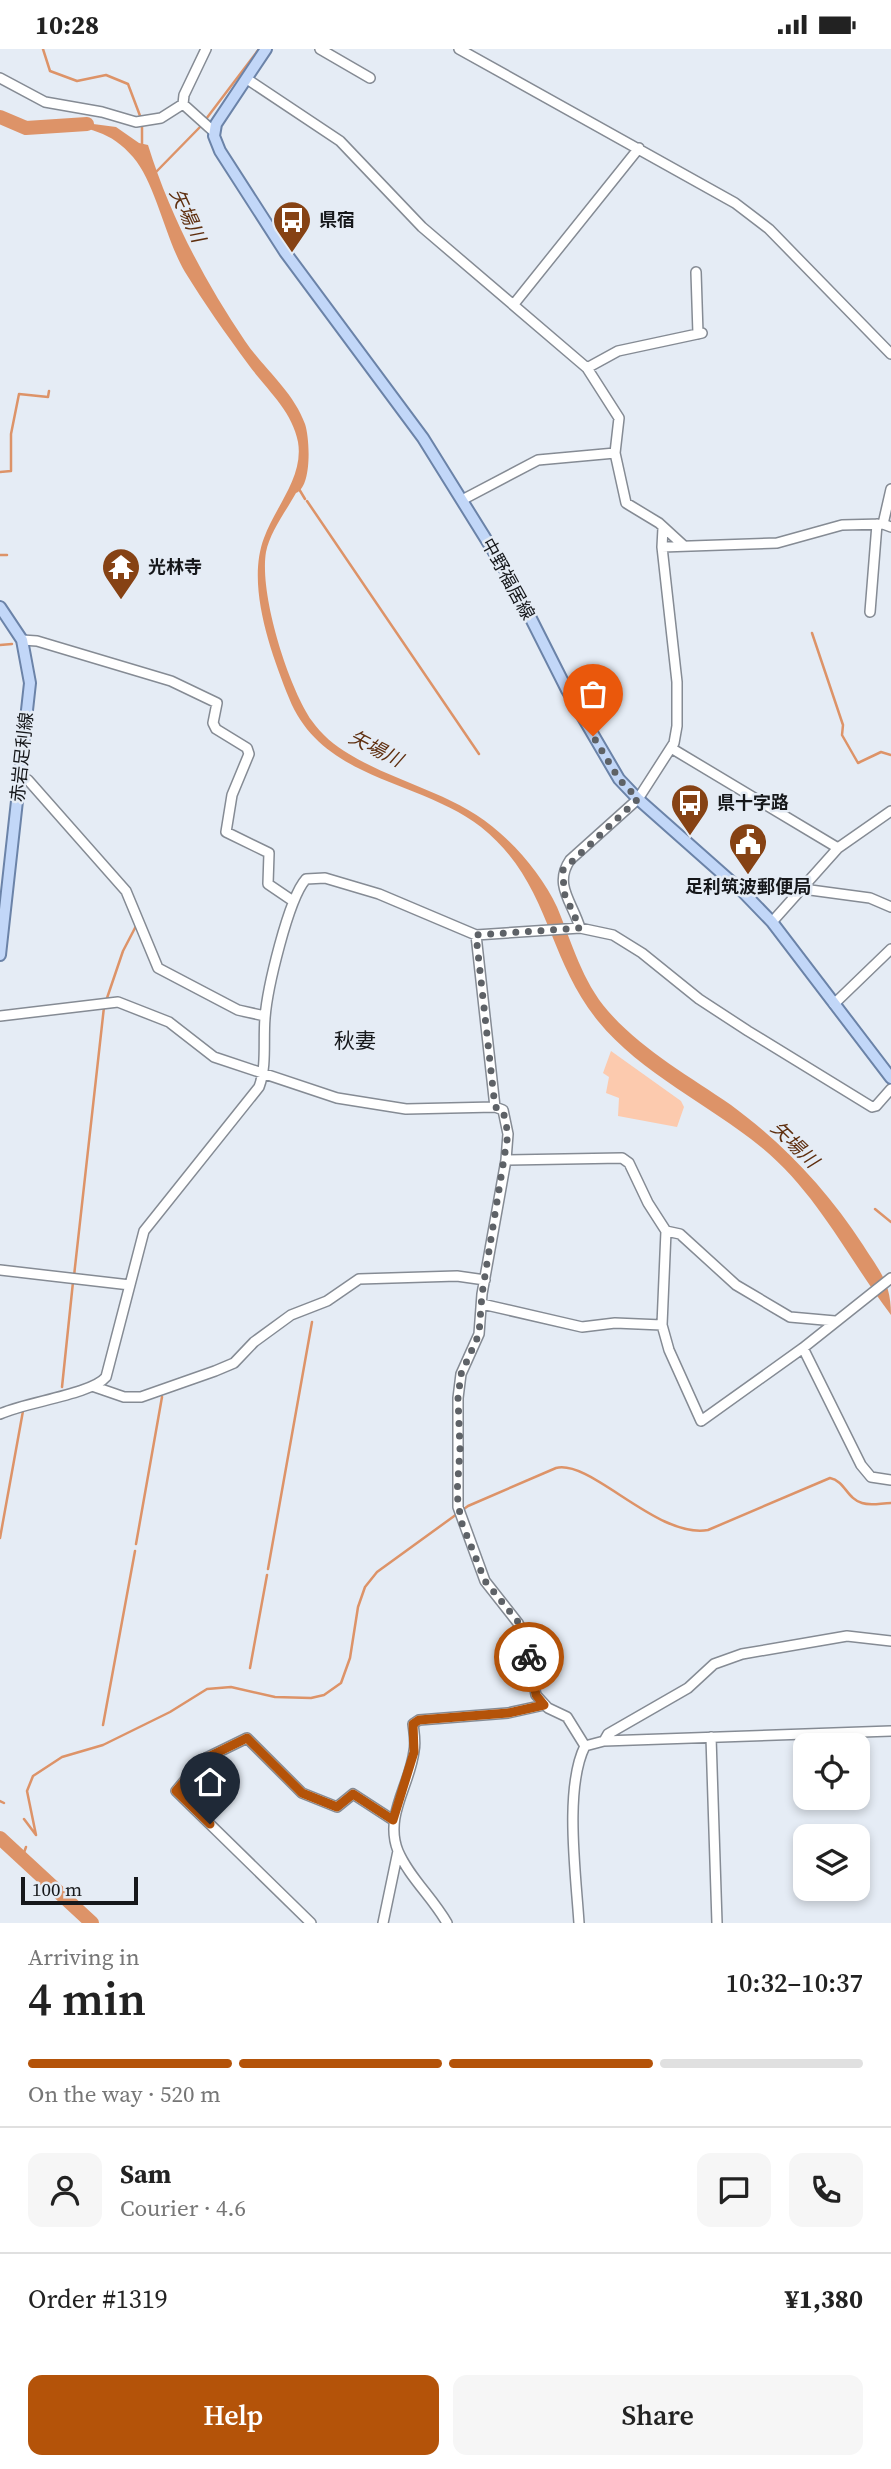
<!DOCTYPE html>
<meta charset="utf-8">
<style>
:root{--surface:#fff;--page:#f6f6f6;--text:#222;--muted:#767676;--line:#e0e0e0;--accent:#b45309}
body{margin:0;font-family:"Source Serif 4","Noto Sans JP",serif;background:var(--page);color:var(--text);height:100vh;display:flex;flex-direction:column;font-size:26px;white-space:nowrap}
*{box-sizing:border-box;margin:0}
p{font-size:23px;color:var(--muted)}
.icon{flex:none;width:38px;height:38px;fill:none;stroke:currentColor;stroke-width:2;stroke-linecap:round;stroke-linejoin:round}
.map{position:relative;height:1874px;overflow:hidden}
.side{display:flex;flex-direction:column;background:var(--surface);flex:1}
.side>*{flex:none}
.buttons{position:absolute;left:793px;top:1684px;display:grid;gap:14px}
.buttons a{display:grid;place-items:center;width:77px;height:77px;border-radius:14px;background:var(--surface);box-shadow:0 4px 10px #0003;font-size:35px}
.scale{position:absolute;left:21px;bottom:18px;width:117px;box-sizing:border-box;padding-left:7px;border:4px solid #16181b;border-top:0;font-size:19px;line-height:24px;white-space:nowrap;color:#16181b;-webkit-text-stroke:5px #e5ecf5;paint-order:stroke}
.pin{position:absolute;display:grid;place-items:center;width:60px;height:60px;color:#fff;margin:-72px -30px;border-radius:50% 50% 50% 0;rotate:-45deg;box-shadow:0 0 7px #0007}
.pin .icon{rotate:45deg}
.courier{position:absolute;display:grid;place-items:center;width:70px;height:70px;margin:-35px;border:5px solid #b45309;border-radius:50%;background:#fff;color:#222;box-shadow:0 2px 9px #0007}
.overview em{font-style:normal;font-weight:600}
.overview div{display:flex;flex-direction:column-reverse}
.overview{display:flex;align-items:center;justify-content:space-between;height:119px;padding:0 28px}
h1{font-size:46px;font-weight:600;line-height:52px}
.bar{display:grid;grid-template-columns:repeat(4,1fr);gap:10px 7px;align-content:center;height:84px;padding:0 28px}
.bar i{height:9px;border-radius:5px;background:var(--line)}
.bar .selected{background:var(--accent)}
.bar p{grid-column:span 4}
.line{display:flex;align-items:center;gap:18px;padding:0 28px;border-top:2px solid var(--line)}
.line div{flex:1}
.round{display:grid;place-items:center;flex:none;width:74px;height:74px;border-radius:14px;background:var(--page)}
.button{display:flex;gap:14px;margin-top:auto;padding:14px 28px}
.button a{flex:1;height:80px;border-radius:14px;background:var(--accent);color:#fff;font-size:28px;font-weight:600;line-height:80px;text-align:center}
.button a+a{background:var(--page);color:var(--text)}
.status{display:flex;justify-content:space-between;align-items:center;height:49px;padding:0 35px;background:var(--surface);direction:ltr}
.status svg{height:19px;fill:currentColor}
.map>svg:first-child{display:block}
.green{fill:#fccaae}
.water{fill:#dd9368}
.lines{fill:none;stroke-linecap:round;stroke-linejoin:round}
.stream{stroke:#dd9368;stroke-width:2.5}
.river{stroke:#dd9368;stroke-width:14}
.minor-casing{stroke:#858b94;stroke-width:12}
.major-casing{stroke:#6b83a8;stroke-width:14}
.minor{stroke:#fff;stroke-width:9}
.major{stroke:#c2d7f8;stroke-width:10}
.done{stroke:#5e6267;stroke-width:7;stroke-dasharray:0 12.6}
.route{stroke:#b45309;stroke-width:9}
.labels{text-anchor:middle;stroke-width:5;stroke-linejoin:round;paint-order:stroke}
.poi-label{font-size:18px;font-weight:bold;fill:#16181b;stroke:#e5ecf5;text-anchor:start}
.street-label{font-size:18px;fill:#16181b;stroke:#e5ecf5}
.water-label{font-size:19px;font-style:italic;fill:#5e2e0e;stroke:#e5ecf5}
.quarter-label{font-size:21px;fill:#16181b;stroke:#e5ecf5}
</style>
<div class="status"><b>10:28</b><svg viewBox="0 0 49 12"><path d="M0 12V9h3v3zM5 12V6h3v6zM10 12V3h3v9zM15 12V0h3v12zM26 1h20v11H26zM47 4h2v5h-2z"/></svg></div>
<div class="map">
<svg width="891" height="1874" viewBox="0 0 891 1874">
<rect width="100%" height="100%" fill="#e5ecf5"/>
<path class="green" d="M611,1002L681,1052L684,1058L677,1078L618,1067L619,1049L606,1044L609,1028L603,1024Z"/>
<path class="water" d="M78,73L116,78L139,94L148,96C170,167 204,231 245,292C264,320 293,342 305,375C310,390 312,438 296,444C286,462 270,483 266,503C259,545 288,637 312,672C321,685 335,697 349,705C398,735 456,744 500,784C522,803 545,832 557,858C572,894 582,932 608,962C642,1001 689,1027 731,1056C784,1095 827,1141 863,1196C880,1223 891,1233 891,1266C847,1208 818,1145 761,1098C709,1055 641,1025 598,972C546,908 550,833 481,778C419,730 322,732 289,649C271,604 246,536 264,489C275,458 304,428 298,393C292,361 266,340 248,315C226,285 204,254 185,223C165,189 156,135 133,108C111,82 88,79 56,74Z"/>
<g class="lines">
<path class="stream" d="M43,0L50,22L77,32L106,26L128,35L142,72V95
M156,123L200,78L259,0
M0,423L11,422V385L19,345L48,348L49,342
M299,440L305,450
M307,452L479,705
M0,506H7
M812,584L843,676L842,686L858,714L881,703L891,706
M0,596L12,595
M106,952L123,902L136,877
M875,1160L891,1173
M74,1227L104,958
M62,1338L73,1233
M0,1489L23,1362
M136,1495L162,1348
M268,1520L312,1273
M250,1619L267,1526
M103,1676L135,1502
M0,1752L4,1754
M24,1770L36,1786
M36,1786L27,1742L33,1727L62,1708L103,1696L170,1663L207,1640L231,1638L275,1648L311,1649L324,1646L341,1634L350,1609L358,1558L365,1538L377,1523L468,1457L556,1419C591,1410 657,1490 708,1481L830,1429C845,1432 847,1450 862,1454C871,1457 881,1454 891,1454
M22,1809L26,1798"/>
<path class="river" d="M0,68L26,79L87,75
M0,1789L92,1874"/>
<defs>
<path id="minor" d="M320,0L370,29
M459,0L735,154L769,180L891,305
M0,29L45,53L102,63L136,73L161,69L183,55L213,82
M247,30L340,92L422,178L587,319L619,369L615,404L626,454L659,474L683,496
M183,55L184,46L206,0
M696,223L698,285
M514,255L639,99
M587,319L618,302L702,284
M462,451L538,411L615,404
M883,475L891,440
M662,498L777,494L842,476L883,475L891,478
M870,563L877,475
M22,591L37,592L171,632L217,654L213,674L216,680L247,699L249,705L232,746L226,783L269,804L268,835L293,852
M671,699L838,799
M21,728L28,731L126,842L158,919L238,961L265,967
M803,840L870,849L891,858
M772,873L838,799L891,762
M580,879C573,854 553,836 570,811L638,750L674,694L677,677V633L662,498L663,479
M476,886L495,1058
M834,955L891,900
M0,967L118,953L169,973L214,1008L337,1049L406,1060L495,1058L503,1061L508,1085L506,1111L482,1245L479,1285L461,1325L458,1349V1458L485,1532L518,1574L525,1588L536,1646L548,1659L567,1668L585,1697
M506,1111L622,1109L629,1114L648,1154L666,1182L662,1276L669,1301L701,1372L803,1299L891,1229
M666,1182L680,1185L736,1236L790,1268L835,1272
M0,1221L130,1236
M482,1255L582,1278L615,1274L662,1276
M803,1299L861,1416L871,1428L891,1431
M95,1338L124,1348H141L215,1322L234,1314L254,1293L291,1266L327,1252L359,1230L457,1227L485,1231
M0,1365C26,1353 92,1345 106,1328L144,1182L259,1038C267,1017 263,992 265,969C267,941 288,850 306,830L325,829L379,845L476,886L580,879L613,886L642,904L699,950L748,982L872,1058L876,1057L891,1040
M711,1688L717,1874
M604,1692L608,1685L688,1639L714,1615L742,1605L847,1587L891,1592
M311,1874L176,1742L202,1711L247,1689L302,1744L337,1758L353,1745L393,1771
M383,1874L398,1802
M447,1874C433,1849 409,1828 398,1802C384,1767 410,1736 414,1702C416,1693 414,1684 413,1675L419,1671L508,1664L544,1656
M579,1874C576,1826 564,1739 585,1697L604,1692L891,1682"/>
<path id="major" d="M266,0L216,75L214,87L220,102L285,203L423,389L512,532L567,641L619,730L638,750L743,843L772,873L891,1029
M0,558L22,591L30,634L0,906"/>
</defs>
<use href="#minor" class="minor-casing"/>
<use href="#major" class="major-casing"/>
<use href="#minor" class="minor"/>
<use href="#major" class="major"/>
</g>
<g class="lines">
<path class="done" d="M529,1608L519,1574L485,1532L461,1472L457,1445L460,1400L458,1349L461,1325L479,1285L482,1245L508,1085L503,1061L495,1058L494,1049L476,886L580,879L564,844L563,821L638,750L619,730L593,687"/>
<path class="route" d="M210,1775L176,1742L202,1711L247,1689L302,1744L337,1758L353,1745L393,1771L414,1703L413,1675L419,1671L508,1664L544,1656L536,1646L529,1608"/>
</g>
<defs>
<symbol id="bus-pin" viewBox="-11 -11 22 30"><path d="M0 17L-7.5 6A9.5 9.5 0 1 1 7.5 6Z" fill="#864214" stroke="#e5ecf5"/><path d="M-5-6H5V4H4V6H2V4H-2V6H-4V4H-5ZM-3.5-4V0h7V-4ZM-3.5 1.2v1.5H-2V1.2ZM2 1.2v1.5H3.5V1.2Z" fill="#fff"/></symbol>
<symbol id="temple-pin" viewBox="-11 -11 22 30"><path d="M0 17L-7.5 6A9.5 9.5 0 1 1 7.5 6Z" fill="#864214" stroke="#e5ecf5"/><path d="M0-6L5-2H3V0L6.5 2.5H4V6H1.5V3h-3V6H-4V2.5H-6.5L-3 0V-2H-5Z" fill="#fff"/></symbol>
<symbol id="civic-pin" viewBox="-11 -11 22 30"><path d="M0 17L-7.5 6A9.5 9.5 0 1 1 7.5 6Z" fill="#864214" stroke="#e5ecf5"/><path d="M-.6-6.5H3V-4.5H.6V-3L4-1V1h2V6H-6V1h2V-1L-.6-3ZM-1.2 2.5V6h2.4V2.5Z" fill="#fff"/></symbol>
</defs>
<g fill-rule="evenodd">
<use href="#bus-pin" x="270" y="149" width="44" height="60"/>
<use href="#temple-pin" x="99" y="496" width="44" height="60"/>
<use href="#bus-pin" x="668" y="732" width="44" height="60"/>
<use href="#civic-pin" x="726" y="771" width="44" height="60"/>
</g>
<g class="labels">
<g class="poi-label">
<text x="319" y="177">県宿</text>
<text x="148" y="524">光林寺</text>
<text x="717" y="760">県十字路</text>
<text x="748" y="844" text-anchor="middle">足利筑波郵便局</text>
</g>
<g class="street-label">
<text transform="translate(508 530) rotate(61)" y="6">中野福居線</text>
<text transform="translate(22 708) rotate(-84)" y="6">赤岩足利線</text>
</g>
<g class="water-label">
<text transform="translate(188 166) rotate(65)" y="7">矢場川</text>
<text transform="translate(376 699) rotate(27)" y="7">矢場川</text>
<text transform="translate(795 1095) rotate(44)" y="7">矢場川</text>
</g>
<g class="quarter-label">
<text x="355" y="999">秋妻</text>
</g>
</g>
</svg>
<div class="buttons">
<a><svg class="icon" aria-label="locate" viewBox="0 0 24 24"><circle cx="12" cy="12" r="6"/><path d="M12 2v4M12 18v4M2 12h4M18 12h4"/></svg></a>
<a><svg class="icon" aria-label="layers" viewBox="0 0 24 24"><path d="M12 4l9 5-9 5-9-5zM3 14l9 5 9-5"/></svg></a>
</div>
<div class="scale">100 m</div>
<div class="pin" style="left:593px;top:687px;background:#ea580c"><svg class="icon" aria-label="bag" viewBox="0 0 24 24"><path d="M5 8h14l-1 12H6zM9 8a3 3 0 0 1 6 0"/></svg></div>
<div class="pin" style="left:210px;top:1775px;background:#1f2937"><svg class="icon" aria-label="home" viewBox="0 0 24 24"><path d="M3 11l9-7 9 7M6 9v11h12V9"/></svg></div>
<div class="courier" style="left:529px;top:1608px"><svg class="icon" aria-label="bike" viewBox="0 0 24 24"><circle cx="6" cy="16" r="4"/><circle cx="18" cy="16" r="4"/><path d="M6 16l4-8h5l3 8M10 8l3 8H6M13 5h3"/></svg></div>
</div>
<section class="side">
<div class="overview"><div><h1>4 min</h1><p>Arriving in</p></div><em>10:32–10:37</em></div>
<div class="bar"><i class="selected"></i><i class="selected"></i><i class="selected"></i><i></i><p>On the way · 520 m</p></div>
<div class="line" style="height:126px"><a class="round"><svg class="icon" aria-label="person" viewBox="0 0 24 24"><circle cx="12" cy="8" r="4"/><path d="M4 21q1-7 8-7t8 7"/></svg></a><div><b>Sam</b><p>Courier · 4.6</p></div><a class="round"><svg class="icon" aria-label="chat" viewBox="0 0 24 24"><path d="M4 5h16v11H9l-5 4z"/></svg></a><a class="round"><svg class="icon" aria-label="phone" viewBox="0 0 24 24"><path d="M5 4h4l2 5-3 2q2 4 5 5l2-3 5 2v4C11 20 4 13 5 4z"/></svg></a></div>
<div class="line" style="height:91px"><div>Order #1319</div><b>¥1,380</b></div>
<div class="button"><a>Help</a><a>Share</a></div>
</section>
